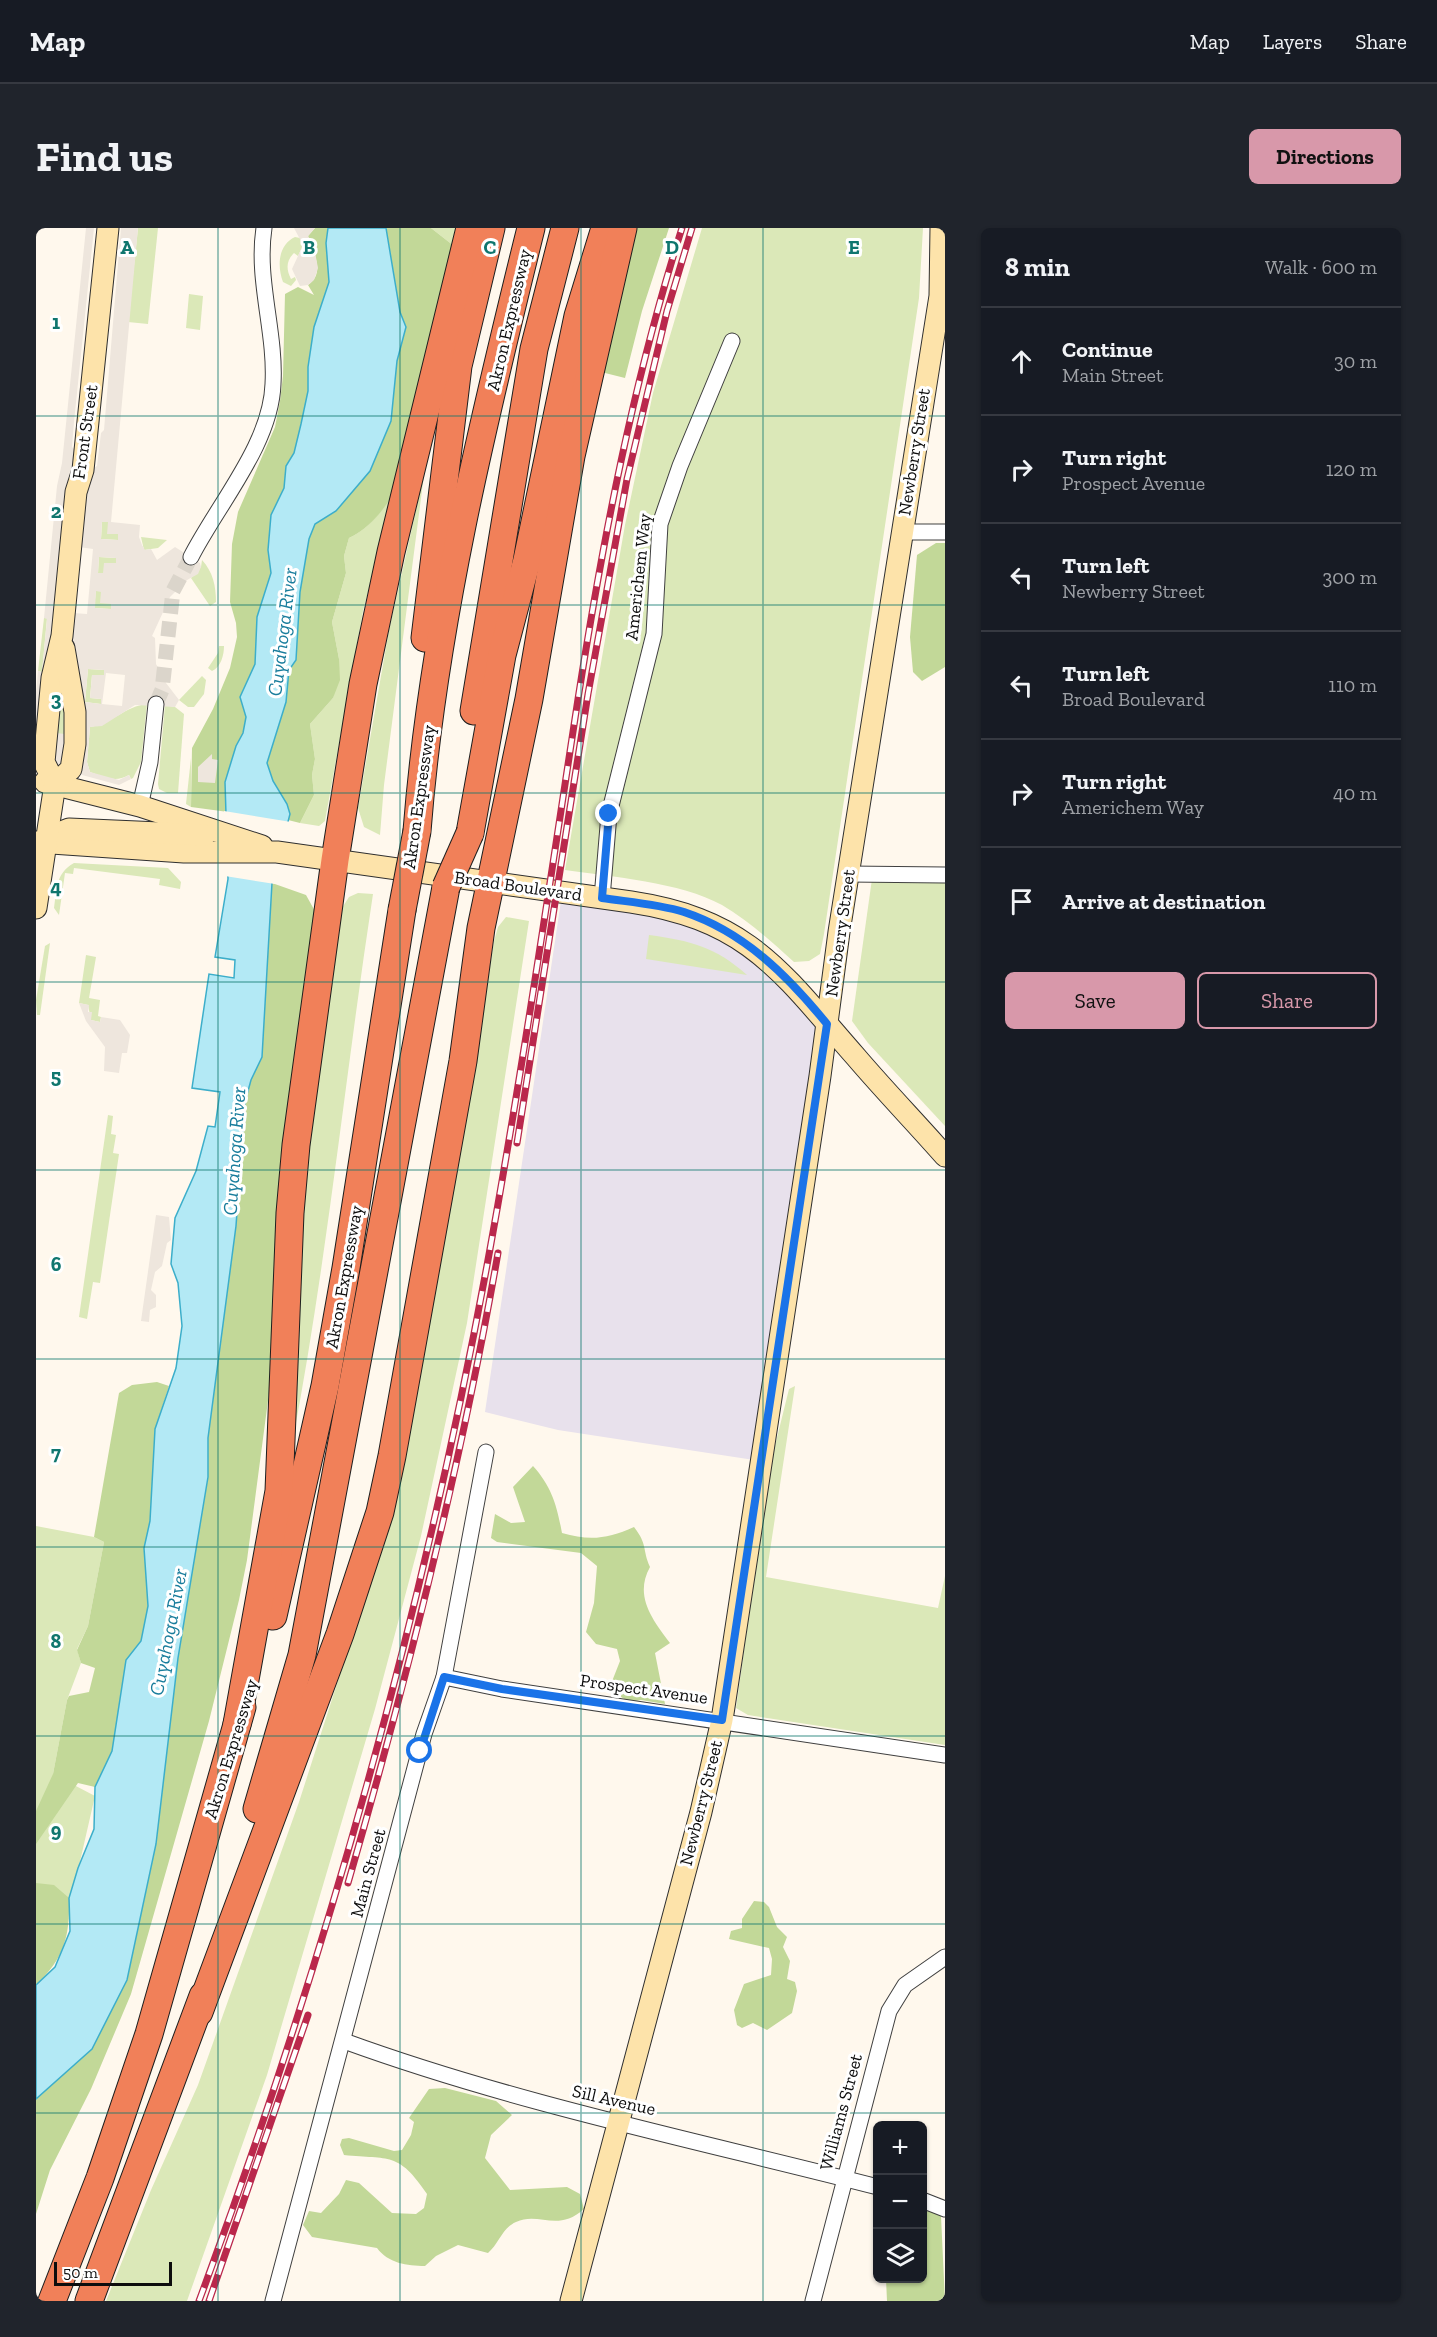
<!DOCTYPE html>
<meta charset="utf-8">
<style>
:root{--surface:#171b24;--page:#20242c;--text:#f1f3f6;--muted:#9ea1a6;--line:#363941;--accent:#d898aa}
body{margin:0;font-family:"Zilla Slab",serif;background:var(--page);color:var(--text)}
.controls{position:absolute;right:18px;bottom:18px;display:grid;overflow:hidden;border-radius:9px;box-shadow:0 2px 4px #0004}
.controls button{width:54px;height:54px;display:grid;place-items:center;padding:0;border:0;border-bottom:2px solid var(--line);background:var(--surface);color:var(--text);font:30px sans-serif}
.scale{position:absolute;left:18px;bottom:15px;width:118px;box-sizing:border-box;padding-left:6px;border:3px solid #0d0d0d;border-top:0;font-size:16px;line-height:21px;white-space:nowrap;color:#0d0d0d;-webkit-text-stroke:4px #fff;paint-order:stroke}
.stop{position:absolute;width:18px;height:18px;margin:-14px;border:4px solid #1a73e8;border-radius:50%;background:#fff}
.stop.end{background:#1a73e8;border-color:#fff;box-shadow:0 2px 6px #0008}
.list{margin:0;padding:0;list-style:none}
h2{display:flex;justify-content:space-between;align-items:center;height:78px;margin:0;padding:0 24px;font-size:26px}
h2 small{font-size:20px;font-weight:400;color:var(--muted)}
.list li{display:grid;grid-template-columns:39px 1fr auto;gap:18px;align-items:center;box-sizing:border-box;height:108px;padding:0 24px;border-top:2px solid var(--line)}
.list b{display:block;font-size:22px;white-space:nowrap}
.list p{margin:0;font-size:20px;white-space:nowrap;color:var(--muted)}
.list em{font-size:20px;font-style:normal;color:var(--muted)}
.actions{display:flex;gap:12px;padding:18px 24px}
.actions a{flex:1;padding:14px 0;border:2px solid var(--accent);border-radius:9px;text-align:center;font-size:21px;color:var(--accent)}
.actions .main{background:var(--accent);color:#111}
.icon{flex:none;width:33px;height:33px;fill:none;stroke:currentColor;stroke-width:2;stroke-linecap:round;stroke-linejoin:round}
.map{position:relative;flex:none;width:909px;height:2073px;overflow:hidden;border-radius:9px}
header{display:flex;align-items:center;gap:36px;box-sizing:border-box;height:84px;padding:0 30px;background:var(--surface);border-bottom:2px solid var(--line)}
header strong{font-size:28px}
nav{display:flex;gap:33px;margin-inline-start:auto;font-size:21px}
.intro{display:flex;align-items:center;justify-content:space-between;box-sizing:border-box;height:144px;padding:0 36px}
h1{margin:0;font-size:42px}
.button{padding:15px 27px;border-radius:9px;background:var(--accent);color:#111;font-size:21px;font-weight:700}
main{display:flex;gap:36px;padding:0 36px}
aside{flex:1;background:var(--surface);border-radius:9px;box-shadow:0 2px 4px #0004}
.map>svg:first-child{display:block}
</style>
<header>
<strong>Map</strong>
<nav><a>Map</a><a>Layers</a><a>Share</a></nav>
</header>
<div class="intro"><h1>Find us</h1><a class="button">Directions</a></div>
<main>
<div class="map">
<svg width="909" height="2073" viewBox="0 0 909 2073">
<rect width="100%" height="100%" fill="#fff8ed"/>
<path fill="#e8e1ec" d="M526,666L633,683L707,717L787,797L718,1232L522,1202L449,1184Z"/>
<g fill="#dbe8b8">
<path d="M102,0H122L112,96L92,94Z"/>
<path d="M395,0H421L418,18Z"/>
<path d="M666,0H887L883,70L788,706L784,726L773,733L758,734C736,714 713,693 686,677C644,654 576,649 529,642L589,297L617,165Z"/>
<path d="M259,9L264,10L267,17L262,28L258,25C250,33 250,41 255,51L259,49L260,52L255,58L247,54C241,38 242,17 259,9Z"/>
<path d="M153,66L167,68L164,102L150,100Z"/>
<path d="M388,247L348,557L344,607L328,599L322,580L353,402Z"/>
<path d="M357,267L327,383L289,593L283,598L264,595L278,567L276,547L279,531L274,496L297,470L303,431L296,394L310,345L308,328L313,310C331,302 346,283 357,267Z"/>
<path d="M66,294H72L83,306L82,312L65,311Z"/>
<path d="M105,309L131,312L122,320L108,322Z"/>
<path d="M63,329L80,330V335L67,346L62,345Z"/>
<path d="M166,332C177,344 180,358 180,374L174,378L155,350L165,339Z"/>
<path d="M60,363H65L75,376V381L58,380Z"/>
<path d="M8,390H11L6,444L2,443Z"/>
<path d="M183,418H188C188,427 185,439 176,443L172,440L182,425Z"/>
<path d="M52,441L68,442V447H56L54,470L65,471V476L49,474Z"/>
<path d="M166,448L170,452L168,466L158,479H152L143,472Z"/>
<path d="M24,451L32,510L20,505Z"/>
<path d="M111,476L105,534L97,550L95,551L93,547C79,555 68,549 54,544L51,534L54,499C75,496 90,478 111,476Z"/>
<path d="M129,477L139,479L148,486L142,565H131L123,561L122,556Z"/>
<path d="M155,530V579L150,576Z"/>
<path d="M38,635L132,640L145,654L144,661L123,657L124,651L38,640L37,646L29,645L23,687L18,680C21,661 19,646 38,635Z"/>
<path d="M836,651L909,652V898L832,815L816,793Z"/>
<path d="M322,665L337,666C309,849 291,1034 256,1216L260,1017L306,680L313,669Z"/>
<path d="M470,689L493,693L431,1095L385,1308L339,1481L231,1847L151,2073H70L115,1962L162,1857L263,1574L334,1353L439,838L458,713L462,699Z"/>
<path d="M613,707C655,713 678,718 711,747L610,731Z"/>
<path d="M14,715L4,787H1L0,772L9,718Z"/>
<path d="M50,727L60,729L53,770L64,772L62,788L65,789L64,794L55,792L52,777L43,775Z"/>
<path d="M72,887L77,888L75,906L80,907L77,925L83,926L64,1055L57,1054L51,1091L43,1089Z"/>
<path d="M759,1158L730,1349L902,1380L909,1348V1517L712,1487L700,1480L733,1242L753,1161Z"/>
<path d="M0,1298L58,1309L68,1314L52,1398L41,1421L45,1435L31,1472L17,1546L59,1568L34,1677L0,1664Z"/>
</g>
<g fill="#c2d898">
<path d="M279,0H292L290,15L293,54L278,99L272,139V163L265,196L258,225L250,238L248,260L236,285L232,322L235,345L221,389L219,436L204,469L210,489L207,505L200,518L189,554L192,584L155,579L156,520L177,481L194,440L201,409L200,395L194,374L196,316L202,284L239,199L244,173L247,148L249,66L262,59L278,67L272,57C290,45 277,24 272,8Z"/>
<path d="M350,0H395L418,18L357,267C346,284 331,302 313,310L308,328L310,345L296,394L303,431L304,452L297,470L274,496L279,531L276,547L278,567L264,595L252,592L251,576L237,553L231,535L250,474L253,442L260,432L264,364L273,311L279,296L300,283L334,243L355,193L361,133L370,99L364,84Z"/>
<path d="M595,0H633L606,83L589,150L565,144Z"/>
<path d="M900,315H909V439L886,453L877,444L874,409L881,327Z"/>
<path d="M236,655L270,667L280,685L244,970L233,1165L211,1332L203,1372L173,1493L95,1766L55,1861L14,1942L0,1986V1871L56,1821L91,1752L120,1616L142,1430L172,1249V1210L200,998L209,874L215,852L226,829Z"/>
<path d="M121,1154L133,1158L119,1201L114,1293L108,1320L112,1378L105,1413L90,1432L76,1523L59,1559L42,1555L0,1616V1583L17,1546L31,1472L33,1468L53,1464L59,1440L45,1435L41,1422L52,1398L68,1314L58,1309L83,1165L96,1157Z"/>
<path d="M497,1238C516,1259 521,1278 526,1305C553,1313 572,1311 598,1299C612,1317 606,1321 614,1339C598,1368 616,1391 634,1415L619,1425L629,1476L605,1472L593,1474L573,1461L584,1433L581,1421L560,1416L550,1404L558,1375L561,1338L545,1325L461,1314L455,1310L459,1286L475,1295L489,1294L477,1259Z"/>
<path d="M0,1655L18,1657L33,1670C34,1709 28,1730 0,1757Z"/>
<path d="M718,1673L728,1674L733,1679L741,1699L751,1709L747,1719L754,1733L751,1751L759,1754L761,1763L756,1785L731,1802L717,1795L706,1800L701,1797L698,1782L708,1756L735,1747L736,1731L733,1720L693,1711L695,1703L706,1700V1691Z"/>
<path d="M409,1860L460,1873L476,1887L455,1907L449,1930L474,1962L531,1959L544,1966L548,1981C521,2005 503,1983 480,1994C466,2000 463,2016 452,2025L422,2017L400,2028L389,2038C371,2038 352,2035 341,2020L276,2009L267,1997L273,1983L285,1985L303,1966L310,1952L323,1955L356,1985L380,1986L388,1980L391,1966C362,1923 354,1932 308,1927L304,1917L306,1911L313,1910L358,1923L366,1922L375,1907L378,1894L373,1890L393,1861Z"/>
<path d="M897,1982L905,1988L909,2073H851L850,2051L886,2050L887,1984Z"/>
</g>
<g fill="#eee6dd" fill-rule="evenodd">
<path d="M50,0H58L38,194L36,219L40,223L8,495L0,534V465L2,443L6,444L11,391L8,390L21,258L26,235Z"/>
<path d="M85,0H102L75,294L104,297L103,309L106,317L109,322L115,321L121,332L139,319L164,335L165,339L162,346L151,352L134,369L116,408L119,410L120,436L130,455L143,472L139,479L99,477L66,498L54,499L51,534L54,544L83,552L93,547L95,551L83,557L46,547L43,542L41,534L44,491L32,420L34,390L37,385L51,386L57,321L43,319L42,315L46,274L54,243L61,238L65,205L68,202ZM66,294H72L71,306H82V312L65,311ZM63,329L80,330V335H68L67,345H62ZM60,363L65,364L64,375L75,376V381L59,380ZM52,441L68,442V447H56L54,470L65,471V476L49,474ZM70,445L89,447L86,478L66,476Z"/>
<path d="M258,0H279L272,8L278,19L282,40L278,52L272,57L264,58L256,41L267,17Z"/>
<path d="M20,505L29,506L32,510L30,526L32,530L28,540L13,537V526L17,523Z"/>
<path d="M176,526V531L182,532L179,555L162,554V539Z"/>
<path d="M43,775L53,777L52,784H56L55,792L64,794L65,789L84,792L94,807L91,825H86L83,845L68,843L69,819L50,793Z"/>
<path d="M120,987L133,989L135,1012L131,1015L126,1038L119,1044L115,1062L120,1067V1079L114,1082L113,1094L105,1093Z"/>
</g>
<path fill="#b3e9f5" stroke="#3caeca" stroke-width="1.5" d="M292,0H350L364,84L370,99L361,133L355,193L334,243L300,283L279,296L273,311L264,364L260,432L253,442L250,474L231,535L237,553L251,576L254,586L236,655L226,829L215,852L209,874L200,998L172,1210V1249L142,1430L120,1616L91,1752L56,1821L0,1871V1757L19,1739L34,1703L33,1670L42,1640L58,1601L59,1559L76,1523L90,1432L105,1413L112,1378L108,1320L114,1293L119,1201L140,1140L146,1098L142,1055L135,1036L139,990L160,943L172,898L179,899L184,864L156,860L173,746L198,750L199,732L179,729L192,651L189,554L200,518L207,505L210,489L204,469L219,436L221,389L235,345L232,322L235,287L248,260L250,238L258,225L265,196L272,163V139L278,99L293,54L290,15Z"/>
<path fill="#fff8ed" d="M188,583L255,594L239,656L189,648Z"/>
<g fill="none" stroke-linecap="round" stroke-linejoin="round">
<path stroke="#dbd5cb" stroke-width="15" stroke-dasharray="15 8" stroke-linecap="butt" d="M120,476L126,462L137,363L155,329"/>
<defs>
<g id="street">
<path d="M866,304H909"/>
<path d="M155,329C182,276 235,216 237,156C240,104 220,52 228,0"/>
<path d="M104,578L114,534L120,476"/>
<path d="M812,646L909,647"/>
<path d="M566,670L573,586L618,406L624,296L644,238L696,113"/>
<path d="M408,1449L466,1461L909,1527"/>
<path d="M308,1813C481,1876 663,1913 842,1959"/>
<path d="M886,1972L909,1981"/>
<path d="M237,2073L388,1506L408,1449L450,1224"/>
<path d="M777,2073L853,1783L869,1757L909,1729"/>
</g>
<g id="secondary">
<path d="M9,554L104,578L226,618"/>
<path d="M19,556L8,534L16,450L26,408L40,264L47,242L72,0"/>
<path d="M0,614L148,624H241L595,674C714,692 746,745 820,829C849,863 880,895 909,928"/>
<path d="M11,616L15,608L33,601L169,607"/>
<path d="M0,680L19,556L35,541L39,516V484L28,420"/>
<path d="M535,2073L665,1584L686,1492L784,848L803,704L904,68L905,0"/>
</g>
<g id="highway">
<path d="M389,410L422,138L455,0"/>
<path d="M438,483L498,121L529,0"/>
<path d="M381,603C397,399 446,198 495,0"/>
<path d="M434,605L466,427L491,332L542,88L569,0"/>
<path d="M237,1388L289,1158L310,1040L366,682"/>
<path d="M201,1496L243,1263L254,985L260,917L299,632L327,456L355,324L434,0"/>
<path d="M221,1581L266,1427L410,659"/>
<path d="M163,1784L304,1406L344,1284L356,1228L427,833L445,700L493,471L535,228L587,0"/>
<path d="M16,2073L64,1950L113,1806L206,1479"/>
<path d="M53,2073L167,1768"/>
</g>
</defs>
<use href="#street" stroke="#404040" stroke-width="17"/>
<use href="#secondary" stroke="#2f2f2f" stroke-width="23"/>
<use href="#highway" stroke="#1e1e1e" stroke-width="29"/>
<use href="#street" stroke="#fff" stroke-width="15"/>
<use href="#secondary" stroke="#fde3aa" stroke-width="21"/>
<use href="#highway" stroke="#f18059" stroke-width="27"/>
<defs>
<g id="rail">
<path d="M481,915L552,466L591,251L631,83L656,0"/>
<path d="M312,1655C372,1448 425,1237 462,1025"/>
<path d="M163,2073C290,1732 389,1379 454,1021C487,838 514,654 542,471C567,311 597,154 646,0"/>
<path d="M173,2073L272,1787"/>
</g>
</defs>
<use href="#rail" stroke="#ba284c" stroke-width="7"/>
<use href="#rail" stroke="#fff" stroke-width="4.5" stroke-dasharray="14" stroke-linecap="butt"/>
<defs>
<g id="highway-bridge">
<path d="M410,659L434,605"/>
<path d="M366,682L381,603"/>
</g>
</defs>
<use href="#highway-bridge" stroke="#1e1e1e" stroke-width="29" stroke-linecap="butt"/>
<use href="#highway-bridge" stroke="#f18059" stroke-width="27"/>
</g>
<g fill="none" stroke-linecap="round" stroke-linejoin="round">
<path stroke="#1a73e8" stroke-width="8" d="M384,1523L408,1449L466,1461L686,1492L791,796C751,747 708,704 648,684C622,676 593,674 566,670L573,586"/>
</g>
<path fill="none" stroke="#0f766e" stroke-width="1.5" stroke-opacity="0.55" d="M182,0V2073M364,0V2073M545,0V2073M727,0V2073M0,188H909M0,377H909M0,565H909M0,754H909M0,942H909M0,1131H909M0,1319H909M0,1508H909M0,1696H909M0,1885H909"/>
<g text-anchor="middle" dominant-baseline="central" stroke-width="6" stroke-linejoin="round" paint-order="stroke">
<g font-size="18" fill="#0d0d0d" stroke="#fff">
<text transform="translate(473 92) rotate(-77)">Akron Expressway</text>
<text transform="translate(49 204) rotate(-82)">Front Street</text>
<text transform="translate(878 224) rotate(-81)">Newberry Street</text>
<text transform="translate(602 349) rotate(-84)">Americhem Way</text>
<text transform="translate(383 569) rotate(-82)">Akron Expressway</text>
<text transform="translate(482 658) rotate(8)">Broad Boulevard</text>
<text transform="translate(804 705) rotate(-82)">Newberry Street</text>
<text transform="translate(308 1049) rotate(-80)">Akron Expressway</text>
<text transform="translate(608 1461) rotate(8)">Prospect Avenue</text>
<text transform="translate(195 1521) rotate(-73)">Akron Expressway</text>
<text transform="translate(665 1575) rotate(-76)">Newberry Street</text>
<text transform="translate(332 1645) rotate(-75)">Main Street</text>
<text transform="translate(578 1872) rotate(13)">Sill Avenue</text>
<text transform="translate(805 1884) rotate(-75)">Williams Street</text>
</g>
<g font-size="20" font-style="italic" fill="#197d9c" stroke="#fff">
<text transform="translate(246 404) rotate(-83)">Cuyahoga River</text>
<text transform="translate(198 923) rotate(-86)">Cuyahoga River</text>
<text transform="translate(132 1404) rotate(-79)">Cuyahoga River</text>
</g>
</g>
<g font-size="20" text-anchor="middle" font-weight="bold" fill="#0f766e" stroke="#fff" stroke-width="6" stroke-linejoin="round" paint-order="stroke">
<text x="91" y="26">A</text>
<text x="273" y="26">B</text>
<text x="454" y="26">C</text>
<text x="636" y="26">D</text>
<text x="818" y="26">E</text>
<text x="20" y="101">1</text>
<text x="20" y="290">2</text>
<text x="20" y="478">3</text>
<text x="20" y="666">4</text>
<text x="20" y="855">5</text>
<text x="20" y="1043">6</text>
<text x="20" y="1232">7</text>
<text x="20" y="1420">8</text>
<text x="20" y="1609">9</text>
</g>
</svg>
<div class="controls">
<button>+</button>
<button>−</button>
<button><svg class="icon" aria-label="layers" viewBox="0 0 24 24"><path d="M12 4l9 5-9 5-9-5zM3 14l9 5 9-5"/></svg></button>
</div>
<div class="scale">50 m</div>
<div class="stop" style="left:384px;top:1523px"></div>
<div class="stop end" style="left:573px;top:586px"></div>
</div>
<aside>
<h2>8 min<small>Walk · 600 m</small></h2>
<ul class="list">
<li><svg class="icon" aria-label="ahead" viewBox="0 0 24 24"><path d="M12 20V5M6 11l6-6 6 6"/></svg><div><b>Continue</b><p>Main Street</p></div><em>30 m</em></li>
<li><svg class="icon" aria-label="right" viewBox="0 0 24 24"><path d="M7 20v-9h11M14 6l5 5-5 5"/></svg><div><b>Turn right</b><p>Prospect Avenue</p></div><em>120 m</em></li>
<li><svg class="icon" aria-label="left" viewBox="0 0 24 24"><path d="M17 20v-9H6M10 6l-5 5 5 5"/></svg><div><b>Turn left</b><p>Newberry Street</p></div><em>300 m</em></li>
<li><svg class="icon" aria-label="left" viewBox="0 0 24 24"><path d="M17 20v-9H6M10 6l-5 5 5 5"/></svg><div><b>Turn left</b><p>Broad Boulevard</p></div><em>110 m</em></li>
<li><svg class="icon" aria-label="right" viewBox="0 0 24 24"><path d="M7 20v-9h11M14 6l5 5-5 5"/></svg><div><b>Turn right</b><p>Americhem Way</p></div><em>40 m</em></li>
<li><svg class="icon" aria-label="arrive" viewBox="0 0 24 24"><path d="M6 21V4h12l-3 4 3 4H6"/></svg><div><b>Arrive at destination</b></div></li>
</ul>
<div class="actions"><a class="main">Save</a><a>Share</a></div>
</aside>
</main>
